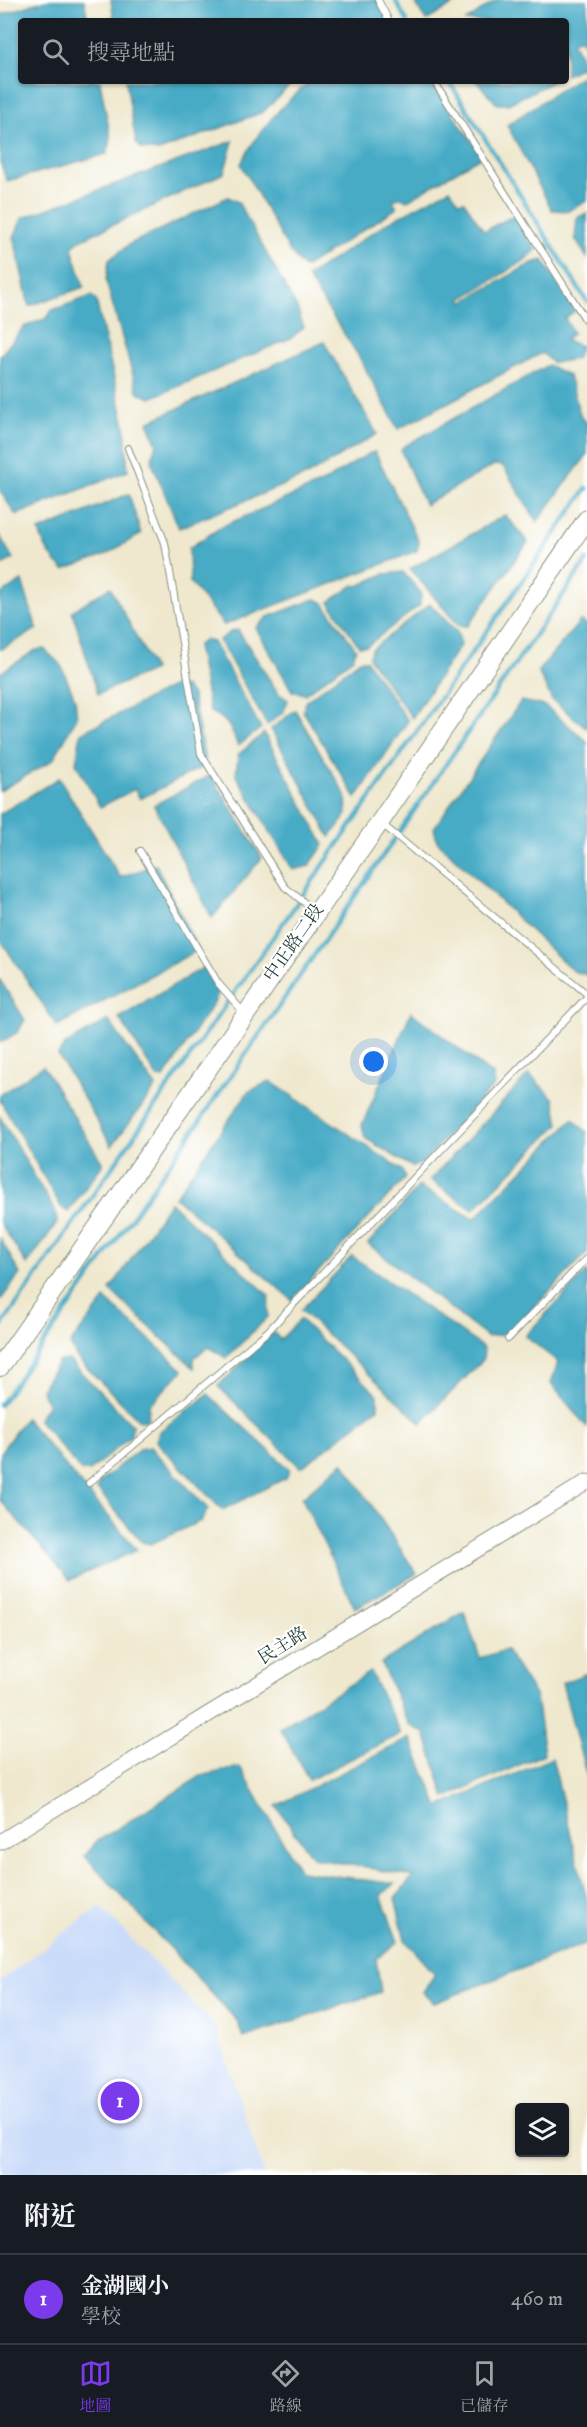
<!DOCTYPE html>
<html lang="zh-TW">
<meta charset="utf-8">
<style>
:root{--surface:#171b24;--page:#20242c;--text:#f1f3f6;--muted:#9ea1a6;--line:#363941;--accent:#7c3aed}
body{margin:0;font-family:"IM FELL DW Pica","Noto Serif TC",serif;background:var(--page);color:var(--text)}
.controls{position:absolute;right:18px;bottom:18px;display:grid;overflow:hidden;border-radius:6px;box-shadow:0 2px 4px #0004}
.controls button{width:54px;height:54px;display:grid;place-items:center;padding:0;border:0;border-bottom:2px solid var(--line);background:var(--surface);color:var(--text);font:30px sans-serif}
.you{position:absolute;left:374px;top:1062px;width:21px;height:21px;margin:-15px;border:4px solid #fff;border-radius:50%;background:#1a73e8;box-shadow:0 0 0 9px #1a73e833}
.badge{display:grid;place-items:center;width:39px;height:39px;border-radius:50%;background:var(--accent);color:#fff;font-size:20px;font-weight:700}
.pin{position:absolute;translate:-50% -50%;border:3px solid #fff;box-shadow:0 2px 6px #0006}
.list{margin:0;padding:0;list-style:none}
h2{display:flex;justify-content:space-between;align-items:center;height:78px;margin:0;padding:0 24px;font-size:26px}
h2 small{font-size:20px;font-weight:400;color:var(--muted)}
.list li{display:grid;grid-template-columns:39px 1fr auto;gap:18px;align-items:center;box-sizing:border-box;height:90px;padding:0 24px;border-top:2px solid var(--line)}
.list b{display:block;font-size:22px;white-space:nowrap}
.list p{margin:0;font-size:20px;white-space:nowrap;color:var(--muted)}
.list em{font-size:20px;font-style:normal;color:var(--muted)}
.icon{flex:none;width:33px;height:33px;fill:none;stroke:currentColor;stroke-width:2;stroke-linecap:round;stroke-linejoin:round}
.map{position:relative;flex:none;width:587px;height:2175px;overflow:hidden}
.search{position:absolute;background:var(--surface);box-shadow:0 2px 4px #0004;left:18px;right:18px;top:18px;height:66px;display:flex;align-items:center;gap:15px;box-sizing:border-box;padding:0 21px;border-radius:6px;color:var(--muted);font-size:22px}
.sheet{height:168px;background:var(--surface)}
nav{display:flex;justify-content:space-around;align-items:center;box-sizing:border-box;height:84px;border-top:2px solid var(--line);background:var(--surface);font-size:16px;color:var(--muted)}
nav a{display:grid;justify-items:center;gap:3px}
nav .on{color:var(--accent)}
.map>svg:first-child{display:block}
</style>
<div class="map">
<svg width="587" height="2175" viewBox="0 0 587 2175">
<rect width="100%" height="100%" fill="#fff"/>
<filter id="ink" filterUnits="userSpaceOnUse"><feTurbulence type="fractalNoise" baseFrequency=".0167" numOctaves="2"/><feDisplacementMap in="SourceGraphic" scale="12" xChannelSelector="R" yChannelSelector="G"/><feConvolveMatrix kernelMatrix="1 2 1 2 8 2 1 2 1" color-interpolation-filters="sRGB"/></filter>
<filter id="wash" filterUnits="userSpaceOnUse"><feTurbulence type="fractalNoise" baseFrequency=".008" numOctaves="4" result="noise"/><feDisplacementMap in="SourceGraphic" scale="24" xChannelSelector="R" yChannelSelector="G"/><feGaussianBlur stdDeviation="1.35" result="paint"/><feColorMatrix in="noise" values="0 0 0 0 0 0 0 0 0 0 0 0 0 0 0 0 0 1.4 0 .05"/><feComposite in="paint" operator="in"/></filter>
<g filter="url(#wash)">
<rect width="100%" height="100%" fill="#efe8ce"/>
<path fill="#cadcf9" d="M100,1906L216,2027L264,2175H0V1981Z"/>
<g fill="#47abc6" stroke="#33747d" stroke-width="1.5">
<path d="M46,0H84L88,21H21V81H100L111,140L107,154L7,181L0,162V15Z"/>
<path d="M111,0H379L391,21H114Z"/>
<path d="M414,0H461L426,21Z"/>
<path d="M497,0H587V48L581,37L573,41L585,65L566,75V21H466Z"/>
<path d="M579,77L587,79V201L568,211L552,210L507,125Z"/>
<path d="M126,81H294L263,112L159,151L142,149L136,143Z"/>
<path d="M311,81H430L482,156L406,201L402,197L393,200L397,208L304,268L290,252L241,164C256,133 283,103 311,81Z"/>
<path d="M476,81H554L508,104H497Z"/>
<path d="M233,141L224,173L78,241L72,248L84,287L29,306L14,238L22,218Z"/>
<path d="M450,189L459,202L464,201L484,231L515,215L536,250L524,261L461,299L463,302L532,263L543,260L575,311L565,318L573,333L565,340L581,346L576,359L553,363L542,353L398,429L358,355L307,277L387,223Z"/>
<path d="M228,197L238,202L297,308L304,327L291,338L151,398L138,393L106,281L109,260L130,244Z"/>
<path d="M587,213V258L575,238L577,218Z"/>
<path d="M91,296L96,300L125,426L128,471L16,515L0,491V356L24,327L47,318L52,310Z"/>
<path d="M324,342L377,434L308,475L179,528L152,463L153,453L157,444L148,422Z"/>
<path d="M548,365L569,376L581,417L587,423V455L537,522L503,466L494,465L425,505L401,451L403,447Z"/>
<path d="M375,452L419,542L417,551L224,625L190,582L189,548L223,526L324,482L368,454Z"/>
<path d="M129,494L141,534L105,555L64,570C51,559 44,547 39,531Z"/>
<path d="M505,515L528,542L468,626H459L410,569Z"/>
<path d="M0,536L13,559L0,566Z"/>
<path d="M403,572L421,593L420,605L367,646H359L329,602L354,585L358,586L384,574Z"/>
<path d="M22,581L37,629L0,650V595Z"/>
<path d="M110,587L154,670L98,694L72,611Z"/>
<path d="M315,599L323,602L356,649L353,658L305,694L292,691L256,628L268,617Z"/>
<path d="M430,604L457,632L461,644L412,718L369,658L372,649Z"/>
<path d="M581,620L587,625V728L552,700L538,671Z"/>
<path d="M238,630L278,693L288,700L284,711L267,725L219,640L232,631Z"/>
<path d="M205,639L213,642L261,728L238,746C231,729 228,718 210,712L197,646Z"/>
<path d="M44,649L61,665L75,699L77,717L53,760L0,791V673L36,650Z"/>
<path d="M360,660H366L408,721L356,798L303,711L306,701Z"/>
<path d="M175,685L185,687L192,695L206,765L140,799L135,789L100,807L76,763L81,733Z"/>
<path d="M521,701L545,706L587,741V975L573,971L437,841L434,828Z"/>
<path d="M295,710L346,796L347,814L330,837L271,729Z"/>
<path d="M264,733L324,845L309,866L293,870L236,775L238,755Z"/>
<path d="M211,775L262,858L212,918L154,805Z"/>
<path d="M59,778L120,877L156,865L198,950L57,1026L0,939V814Z"/>
<path d="M204,967L218,994L216,999L164,1078L157,1077L119,1018Z"/>
<path d="M0,980L25,1020L18,1032L0,1043Z"/>
<path d="M411,1012L493,1075L495,1084L421,1164L412,1167L365,1138L362,1125Z"/>
<path d="M108,1020L156,1087L112,1146L58,1055L65,1045Z"/>
<path d="M43,1066L103,1164L68,1212L61,1207L0,1100V1095Z"/>
<path d="M529,1074L554,1099L559,1124L473,1210L430,1180Z"/>
<path d="M270,1081L402,1170L405,1178L292,1300L175,1197L248,1092Z"/>
<path d="M0,1117L56,1213L57,1223L27,1265L0,1223Z"/>
<path d="M573,1119L587,1132V1253L508,1334L487,1337L368,1244L419,1186L474,1219Z"/>
<path d="M170,1202L269,1296L268,1317L226,1358L209,1347L194,1358V1368L110,1290Z"/>
<path d="M0,1238L20,1274L0,1301Z"/>
<path d="M352,1256L484,1348L483,1360L421,1423L301,1310Z"/>
<path d="M587,1271V1427L551,1384L558,1362L525,1336Z"/>
<path d="M105,1299L183,1370L149,1405L148,1420L140,1421L77,1358L70,1344Z"/>
<path d="M300,1319L378,1395V1408L301,1468L218,1386L274,1332L280,1340Z"/>
<path d="M69,1360L132,1425L131,1436L90,1471H81L38,1419L48,1404L41,1389L59,1361Z"/>
<path d="M208,1394L290,1470L286,1478L222,1510L156,1441L159,1432Z"/>
<path d="M25,1418L137,1550L70,1580L0,1500V1453Z"/>
<path d="M150,1447L208,1509L201,1521L151,1544L142,1542L97,1489L99,1483L139,1449Z"/>
<path d="M343,1462L417,1574L355,1608L302,1498Z"/>
<path d="M464,1612L480,1658L506,1650L536,1697L544,1754L445,1798L425,1733L409,1725L381,1663Z"/>
<path d="M370,1672L401,1734L309,1780L280,1728Z"/>
<path d="M587,1673V1777L562,1683Z"/>
<path d="M410,1738L439,1807L552,1758L587,1900V1943L434,2003L423,1992L435,1974L405,1940L395,1898L413,1876L313,1858L276,1806Z"/>
<path d="M240,1767L300,1871L395,1884L381,1895L398,1942L376,1959L381,1992L243,2038L238,2022L85,1856L96,1842L201,1776Z"/>
</g>
<g fill="none" stroke-linecap="round" stroke-linejoin="round">
<g stroke="#47abc6" stroke-width="4.5">
<path d="M395,0L407,21"/>
<path d="M449,81L587,302"/>
<path d="M0,1328L587,488"/>
<path d="M0,1405L197,1125L587,560"/>
</g>
</g>
</g>
<g filter="url(#ink)">
<g fill="none" stroke-linecap="round" stroke-linejoin="round">
<defs>
<g id="service">
<path d="M378,0L389,21"/>
<path d="M434,81L587,322"/>
<path d="M128,448L165,543L201,754L285,887L315,911"/>
<path d="M382,824L587,994"/>
<path d="M140,851L218,983L244,1013"/>
<path d="M508,1339L587,1258"/>
<path d="M89,1483L268,1331L587,997"/>
</g>
<path id="tertiary" d="M0,1842L587,1482"/>
<path id="secondary" d="M0,1367L380,822L587,519"/>
</defs>
<use href="#service" stroke="#879281" stroke-width="8"/>
<use href="#tertiary" stroke="#879281" stroke-width="17"/>
<use href="#secondary" stroke="#879281" stroke-width="20"/>
<use href="#service" stroke="#fff" stroke-width="6"/>
<use href="#tertiary" stroke="#fff" stroke-width="15"/>
<use href="#secondary" stroke="#fff" stroke-width="18"/>
</g>
</g>
<g text-anchor="middle" dominant-baseline="central" stroke-width="4.5" stroke-linejoin="round" paint-order="stroke">
<g font-size="18" fill="#1f3d34" stroke="#fff">
<text transform="translate(294 943) rotate(-55)">中正路二段</text>
<text transform="translate(283 1646) rotate(-32)">民主路</text>
</g>
</g>
</svg>
<div class="controls">
<button><svg class="icon" aria-label="layers" viewBox="0 0 24 24"><path d="M12 4l9 5-9 5-9-5zM3 14l9 5 9-5"/></svg></button>
</div>
<div class="you"></div>
<div class="pin badge" style="left:120px;top:2101px">1</div>
<div class="search"><svg class="icon" aria-label="search" viewBox="0 0 24 24"><circle cx="10" cy="10" r="6"/><path d="M15 15l6 6"/></svg>搜尋地點</div>
</div>
<section class="sheet">
<h2>附近<small></small></h2>
<ul class="list">
<li><span class="badge">1</span><div><b>金湖國小</b><p>學校</p></div><em>460 m</em></li>
</ul>
</section>
<nav>
<a class="on"><svg class="icon" aria-label="map" viewBox="0 0 24 24"><path d="M3 6l6-2 6 2 6-2v14l-6 2-6-2-6 2zM9 4v14M15 6v14"/></svg>地圖</a>
<a><svg class="icon" aria-label="directions" viewBox="0 0 24 24"><path d="M12 3l9 9-9 9-9-9zM9 14v-3h6M13 9l2 2-2 2"/></svg>路線</a>
<a><svg class="icon" aria-label="saved" viewBox="0 0 24 24"><path d="M7 4h10v16l-5-4-5 4z"/></svg>已儲存</a>
</nav>
